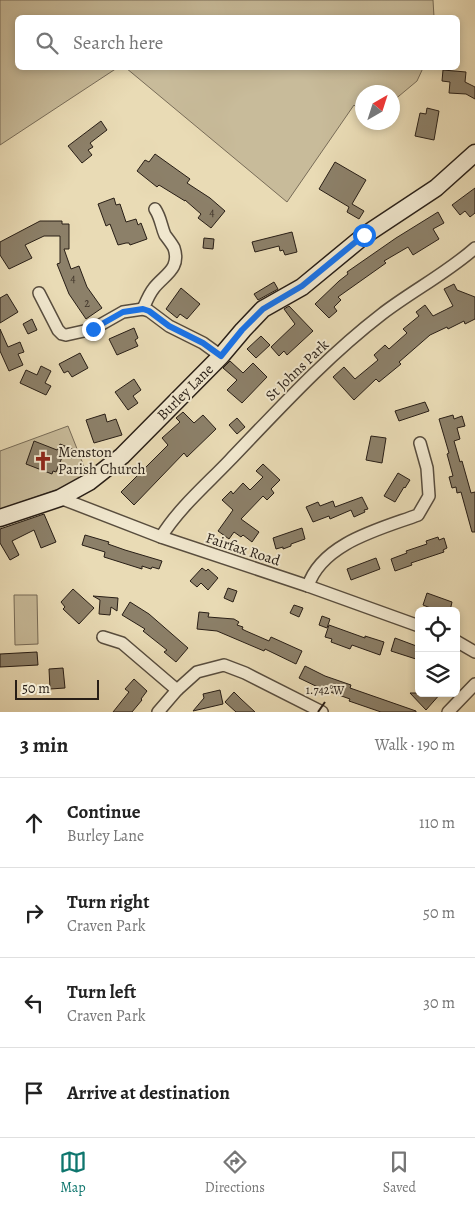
<!DOCTYPE html>
<meta charset="utf-8">
<style>
:root{--surface:#fff;--page:#f6f6f6;--text:#222;--muted:#767676;--line:#e0e0e0;--accent:#0f766e}
body{margin:0;font-family:Alegreya,serif;background:var(--page);color:var(--text)}
.controls{position:absolute;right:15px;bottom:15px;display:grid;overflow:hidden;border-radius:8px;box-shadow:0 2px 8px #0003}
.controls button{width:45px;height:45px;display:grid;place-items:center;padding:0;border:0;border-bottom:1px solid var(--line);background:var(--surface);color:var(--text);font:25px sans-serif}
.compass{position:absolute;left:355px;top:85px;width:45px;height:45px;border-radius:50%;background:var(--surface);box-shadow:0 2px 8px #0003;rotate:39deg}
.scale{position:absolute;left:15px;bottom:12px;width:84px;box-sizing:border-box;padding-left:5px;border:2px solid #281e16;border-top:0;font-size:14px;line-height:18px;white-space:nowrap;color:#281e16;-webkit-text-stroke:4px #f1e8cf;paint-order:stroke}
.stop{position:absolute;width:15px;height:15px;margin:-11px;border:4px solid #1a73e8;border-radius:50%;background:#fff}
.stop.end{background:#1a73e8;border-color:#fff;box-shadow:0 1px 5px #0008}
.list{margin:0;padding:0;list-style:none}
h2{display:flex;justify-content:space-between;align-items:center;height:65px;margin:0;padding:0 20px;font-size:21px}
h2 small{font-size:16px;font-weight:400;color:var(--muted)}
.list li{display:grid;grid-template-columns:32px 1fr auto;gap:15px;align-items:center;box-sizing:border-box;height:90px;padding:0 20px;border-top:1px solid var(--line)}
.list b{display:block;font-size:19px;white-space:nowrap}
.list p{margin:0;font-size:16px;white-space:nowrap;color:var(--muted)}
.list em{font-size:16px;font-style:normal;color:var(--muted)}
.icon{flex:none;width:28px;height:28px;fill:none;stroke:currentColor;stroke-width:2;stroke-linecap:round;stroke-linejoin:round}
.map{position:relative;flex:none;width:475px;height:712px;overflow:hidden}
.search{position:absolute;background:var(--surface);box-shadow:0 2px 8px #0003;left:15px;right:15px;top:15px;height:55px;display:flex;align-items:center;gap:12px;box-sizing:border-box;padding:0 18px;border-radius:8px;color:var(--muted);font-size:19px}
.sheet{height:425px;background:var(--surface)}
nav{display:flex;justify-content:space-around;align-items:center;box-sizing:border-box;height:70px;border-top:1px solid var(--line);background:var(--surface);font-size:14px;color:var(--muted)}
nav a{display:grid;justify-items:center;gap:2px}
nav .on{color:var(--accent)}
.map>svg:first-child{display:block}
</style>
<div class="map">
<svg width="475" height="712" viewBox="0 0 475 712">
<rect width="100%" height="100%" fill="#e9dbb5"/>
<filter id="stains"><feTurbulence type="fractalNoise" baseFrequency=".004" numOctaves="4"/><feColorMatrix values="0 0 0 0 .2 0 0 0 0 .09 0 0 0 0 .02 0 0 0 .5 -.17"/></filter>
<radialGradient id="worn" r=".72"><stop offset=".6" stop-color="#630" stop-opacity="0"/><stop offset="1" stop-color="#630" stop-opacity=".3"/></radialGradient>
<g fill="#c8bb9a" stroke="#786c58">
<path d="M0,0H433L434,17L18,18V68H117L0,145Z"/>
<path d="M126,68H423L417,81L393,101L392,92H362V113L354,105L287,202Z"/>
<path d="M68,426L87,474L62,488L0,509V451Z"/>
<path d="M14,595H37L38,644L15,645Z"/>
</g>
<g fill="#8c8069" stroke="#281e16">
<path d="M443,70L466,72L465,82L475,87V99L466,94L449,93L450,82L442,81Z"/>
<path d="M427,108L439,111L434,140L415,136L420,113L426,114Z"/>
<path d="M101,121L107,130L90,143L93,147L88,150L92,155L82,163L68,146Z"/>
<path d="M155,154L190,179L187,183L210,198L225,211L211,228L198,218L201,214L185,200V201L159,185L157,187L137,171L145,160L149,162Z"/>
<path d="M335,162L366,180L352,204L364,211L359,219L347,212L349,207L319,189Z"/>
<path d="M475,188V213L470,217L465,211L460,215L452,205Z"/>
<path d="M114,198L116,205L120,204L126,222L136,219L138,225L141,223L147,239L130,245L129,243H126L118,245L110,224L106,226L98,204Z"/>
<path d="M438,212L444,223L433,229L439,239L413,255L408,247L384,261L386,263L338,297L341,300L334,307L337,311L329,318L315,304L339,281L348,274L347,272L396,238Z"/>
<path d="M40,221H62V224H69V249H64L71,269L79,266L87,287L102,308L86,319L69,294L57,264L60,263V236H44L25,245L32,258L9,269L0,255V242Z"/>
<path d="M292,232L297,252L285,255L283,250L280,251L279,246L255,252L252,242Z"/>
<path d="M204,238L214,239L213,249L203,248Z"/>
<path d="M274,282L278,289L258,300L254,294Z"/>
<path d="M454,284L457,290L475,297V319L465,324L464,321L448,329L447,327L430,335L399,362L401,364L379,382L376,379L354,400L333,377L344,367L355,379L378,360L374,355L385,345L389,349L407,333L403,329L419,316L416,312L425,305L433,316L453,306L444,289Z"/>
<path d="M181,288L200,304L187,319L180,314L177,318L166,309Z"/>
<path d="M7,294L18,312L0,323V298Z"/>
<path d="M289,306L313,331L287,355L284,351L279,356L271,347L295,324L284,309Z"/>
<path d="M32,319L37,330L28,334L23,324Z"/>
<path d="M134,328L138,338L135,340L138,346L117,355L109,339Z"/>
<path d="M0,329L8,347L20,342L24,352L18,354L23,365L9,371L0,351Z"/>
<path d="M261,336L270,345L256,358L247,349Z"/>
<path d="M80,353L88,368L72,377L68,371L64,373L59,364Z"/>
<path d="M230,361L243,373L253,363L267,377L242,403L227,390L237,380L223,368Z"/>
<path d="M41,366L51,371L45,383L51,386L46,395L20,383L26,370L37,375Z"/>
<path d="M134,379L141,390L133,396L138,403L128,410L115,392Z"/>
<path d="M425,402L429,411L399,421L395,411Z"/>
<path d="M183,412L194,423L203,415L216,429L187,457L184,453L134,505L121,492L168,445L162,438L180,422L176,418Z"/>
<path d="M105,414L107,422L116,419L122,435L94,443L86,420Z"/>
<path d="M453,415L454,419L462,416L465,426L457,428L460,439L454,441L460,462L462,461L471,493L475,492V532H472L461,492L457,493L456,487L452,488L449,477L453,476L447,454L449,453L439,419Z"/>
<path d="M237,418L245,427L237,434L229,425Z"/>
<path d="M371,436L386,438L382,463L366,460Z"/>
<path d="M34,441L57,450L60,444L75,450L72,458L63,455L56,472L53,471L52,474L26,464Z"/>
<path d="M263,464L280,480L271,489L274,493L267,500L263,496L241,519L259,532L252,542L243,535L241,537L234,532L229,539L218,531L233,510L222,500L231,491L233,494L243,483L250,490L263,477L256,471Z"/>
<path d="M398,473L410,480L405,488L404,487L395,502L384,496Z"/>
<path d="M362,497L368,509L364,510L365,512L354,517L351,510L330,519L329,516L313,522L306,507L318,502L320,506L333,501L335,507Z"/>
<path d="M44,514L56,542L41,548L34,530L12,541L19,555L10,560L0,543V529Z"/>
<path d="M302,528L305,539L291,544V546L283,549V547L276,549L273,538Z"/>
<path d="M85,535L109,542L108,544L125,550L162,561L159,569L152,567L151,569L142,566V569L104,557L105,552L82,545Z"/>
<path d="M438,537L439,540L444,538L447,548L443,550L444,552L411,563L412,565L395,571L391,559L407,553L406,551L427,544L426,541Z"/>
<path d="M376,558L380,569L351,580L347,569Z"/>
<path d="M202,568L206,571L208,569L218,578L208,590L201,583L197,587L190,581Z"/>
<path d="M228,588L237,591L233,602L224,598Z"/>
<path d="M73,589L94,608L79,624L63,609L65,607L61,602Z"/>
<path d="M427,593L452,602L450,611H438L423,605Z"/>
<path d="M93,596L118,598L117,611L111,607L110,615L99,614L100,600Z"/>
<path d="M130,602L149,614L188,648L176,662L164,652L167,650L143,631L145,629L122,615Z"/>
<path d="M294,605L303,608L299,617L290,613Z"/>
<path d="M199,612L209,613L208,617L234,619L239,622L237,625L243,627L242,629L246,631L269,641L271,637L302,651L296,664L265,649L264,651L217,631L197,629Z"/>
<path d="M322,616L330,619L327,628L319,625Z"/>
<path d="M329,625L365,638V636L384,642L380,655L352,645L350,649L331,642L332,639L325,637Z"/>
<path d="M395,638L419,647V660L391,651Z"/>
<path d="M37,652L38,665L0,667V654Z"/>
<path d="M305,666L325,676L351,685L350,688L416,711V712H381L349,701L350,699L322,689L299,678Z"/>
<path d="M63,668L65,688L50,689L49,669Z"/>
<path d="M134,679L147,691L141,699L142,700L132,712H113L129,692L125,689Z"/>
<path d="M220,690L223,704L193,711L204,698L203,694Z"/>
<path d="M234,692L241,699L255,712H236L225,702Z"/>
<path d="M410,693H441L426,710Z"/>
</g>
<g fill="none" stroke-linecap="round" stroke-linejoin="round">
<defs>
<g id="street">
<path d="M39,293L58,330L62,334L66,335L93,329L123,312L143,309L149,311L169,326L203,343L221,356"/>
<path d="M143,309C146,302 149,294 154,288C164,275 181,269 174,248C172,244 168,239 165,235C161,226 161,218 155,209"/>
<path d="M60,498L161,537L308,586L419,626"/>
<path d="M161,537C178,509 206,485 229,461C278,410 326,357 382,314C412,291 447,273 475,248"/>
<path d="M308,586C322,543 380,529 418,515L429,496L427,468L420,443"/>
<path d="M103,637L122,643L177,690"/>
<path d="M456,641L475,652"/>
<path d="M158,712L177,690L197,672L224,665L245,673L322,712"/>
<path d="M448,712L475,684"/>
</g>
<path id="secondary" d="M0,518L60,498L89,482L122,456L221,356L243,330L263,309L302,287L365,235L436,188L475,153"/>
</defs>
<use href="#street" stroke="#584d3e" stroke-width="14"/>
<use href="#secondary" stroke="#281e16" stroke-width="19"/>
<use href="#street" stroke="#f1e8cf" stroke-width="11"/>
<use href="#secondary" stroke="#f1e8cf" stroke-width="16"/>
</g>
<g fill="none" stroke-linecap="round" stroke-linejoin="round">
<path stroke="#1a73e8" stroke-width="6" d="M93,329L123,312L143,309L149,311L169,326L203,343L221,356L242,330L263,309L302,286L364,235"/>
</g>
<path fill="none" stroke="#281e16" stroke-width="2" d="M318,712L325,702"/>
<defs>
<symbol id="church-bare" viewBox="-9 -9 18 18"><path d="M-1.2-6h2.4v3.5h3.3v2.4h-3.3V6h-2.4V-.1h-3.3v-2.4h3.3Z" fill="#8f2418" stroke="#f1e8cf" stroke-width="2.5" paint-order="stroke"/></symbol>
</defs>
<g fill-rule="evenodd">
<use href="#church-bare" x="29" y="447" width="28" height="28"/>
</g>
<g text-anchor="middle" dominant-baseline="central" stroke-width="4" stroke-linejoin="round" paint-order="stroke">
<g font-size="12" fill="#41362b">
<text x="212" y="212">4</text>
<text x="73" y="278">4</text>
<text x="87" y="303">2</text>
</g>
<g font-size="15" fill="#281e16" stroke="#f1e8cf">
<text transform="translate(297 370) rotate(-44)">St Johns Park</text>
<text transform="translate(185 392) rotate(-45)">Burley Lane</text>
<text transform="translate(243 549) rotate(18)">Fairfax Road</text>
</g>
<g font-size="15" fill="#281e16" stroke="#f1e8cf" text-anchor="start">
<text x="58" y="452">Menston<tspan x="58" dy="17">Parish Church</tspan></text>
</g>
</g>
<g font-size="12" text-anchor="middle" fill="#281e16" stroke="#f1e8cf" stroke-width="4" stroke-linejoin="round" paint-order="stroke">
<text x="325" y="694">1.742°W</text>
</g>
<rect width="100%" height="100%" filter="url(#stains)"/>
<rect width="100%" height="100%" fill="url(#worn)"/>
</svg>
<div class="controls">
<button><svg class="icon" aria-label="locate" viewBox="0 0 24 24"><circle cx="12" cy="12" r="6"/><path d="M12 2v4M12 18v4M2 12h4M18 12h4"/></svg></button>
<button><svg class="icon" aria-label="layers" viewBox="0 0 24 24"><path d="M12 4l9 5-9 5-9-5zM3 14l9 5 9-5"/></svg></button>
</div>
<svg class="compass" viewBox="-18 -18 36 36"><path d="M0-13l5 13h-10z" fill="#e53935"/><path d="M0 13l5-13h-10z" fill="#767676"/></svg>
<div class="scale">50 m</div>
<div class="stop" style="left:364px;top:235px"></div>
<div class="stop end" style="left:93px;top:329px"></div>
<div class="search"><svg class="icon" aria-label="search" viewBox="0 0 24 24"><circle cx="10" cy="10" r="6"/><path d="M15 15l6 6"/></svg>Search here</div>
</div>
<section class="sheet">
<h2>3 min<small>Walk · 190 m</small></h2>
<ul class="list">
<li><svg class="icon" aria-label="ahead" viewBox="0 0 24 24"><path d="M12 20V5M6 11l6-6 6 6"/></svg><div><b>Continue</b><p>Burley Lane</p></div><em>110 m</em></li>
<li><svg class="icon" aria-label="right" viewBox="0 0 24 24"><path d="M7 20v-9h11M14 6l5 5-5 5"/></svg><div><b>Turn right</b><p>Craven Park</p></div><em>50 m</em></li>
<li><svg class="icon" aria-label="left" viewBox="0 0 24 24"><path d="M17 20v-9H6M10 6l-5 5 5 5"/></svg><div><b>Turn left</b><p>Craven Park</p></div><em>30 m</em></li>
<li><svg class="icon" aria-label="arrive" viewBox="0 0 24 24"><path d="M6 21V4h12l-3 4 3 4H6"/></svg><div><b>Arrive at destination</b></div></li>
</ul>
</section>
<nav>
<a class="on"><svg class="icon" aria-label="map" viewBox="0 0 24 24"><path d="M3 6l6-2 6 2 6-2v14l-6 2-6-2-6 2zM9 4v14M15 6v14"/></svg>Map</a>
<a><svg class="icon" aria-label="directions" viewBox="0 0 24 24"><path d="M12 3l9 9-9 9-9-9zM9 14v-3h6M13 9l2 2-2 2"/></svg>Directions</a>
<a><svg class="icon" aria-label="saved" viewBox="0 0 24 24"><path d="M7 4h10v16l-5-4-5 4z"/></svg>Saved</a>
</nav>
